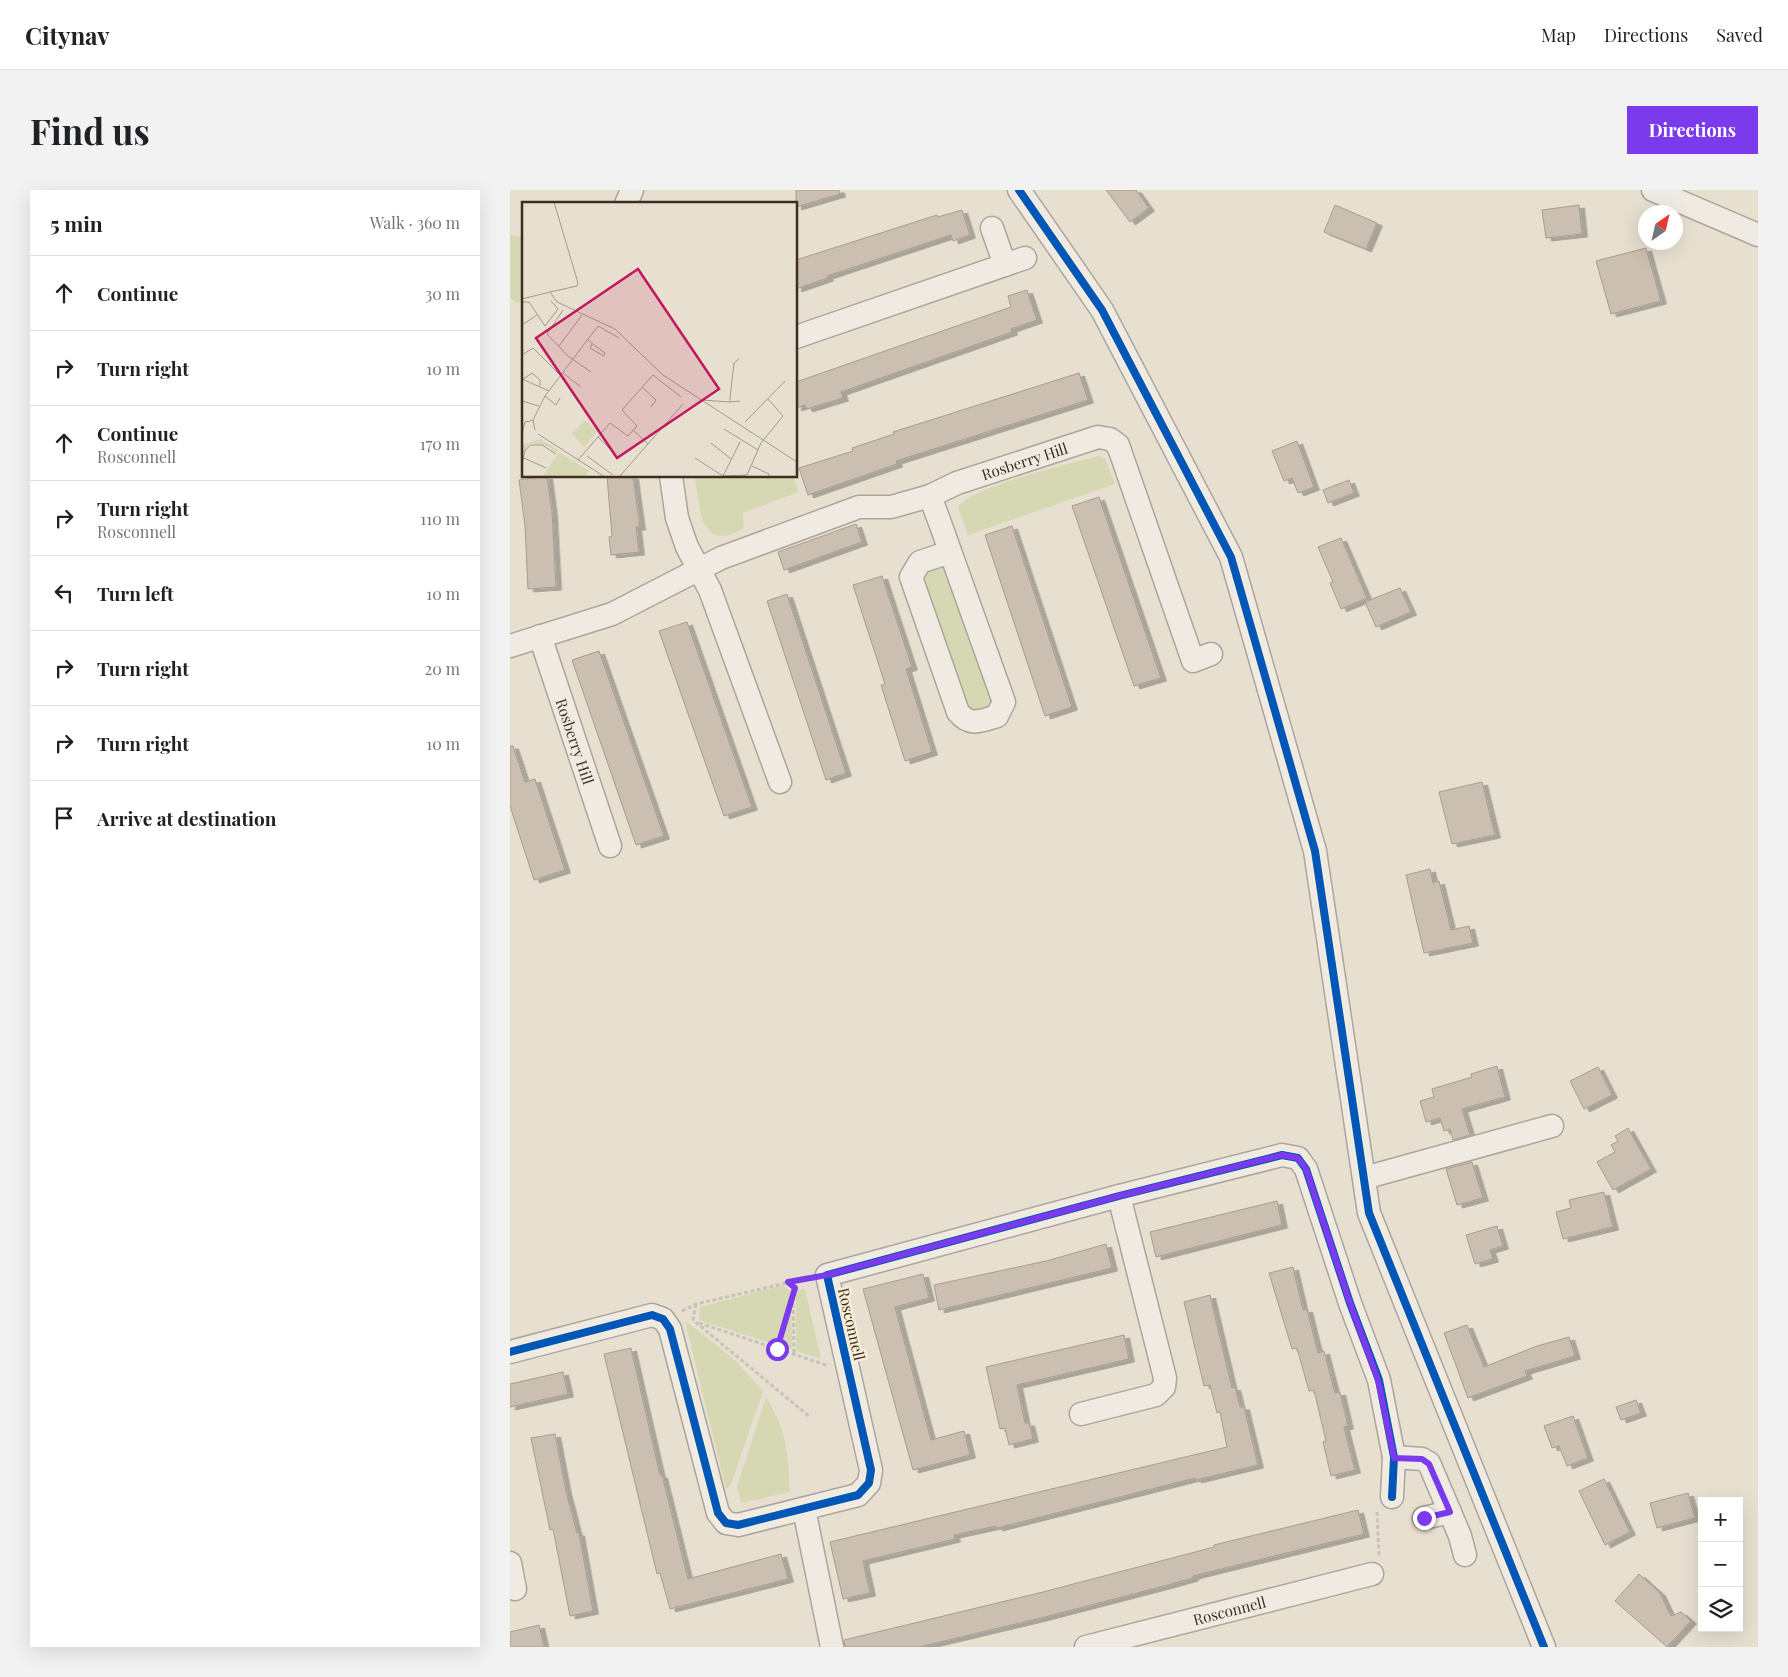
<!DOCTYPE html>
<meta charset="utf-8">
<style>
:root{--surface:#fff;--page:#f2f2f2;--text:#202124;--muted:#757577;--line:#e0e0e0;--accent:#7c3aed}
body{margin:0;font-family:"Playfair Display",serif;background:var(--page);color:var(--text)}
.controls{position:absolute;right:15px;bottom:15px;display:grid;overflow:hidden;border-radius:0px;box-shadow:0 5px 20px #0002}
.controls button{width:45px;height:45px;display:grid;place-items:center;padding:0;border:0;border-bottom:1px solid var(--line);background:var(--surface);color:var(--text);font:25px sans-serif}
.compass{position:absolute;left:1128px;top:15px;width:45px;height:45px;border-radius:50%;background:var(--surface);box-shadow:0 5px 20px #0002;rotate:34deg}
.stop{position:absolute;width:15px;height:15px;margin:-11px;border:4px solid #7c3aed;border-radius:50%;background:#fff}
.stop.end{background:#7c3aed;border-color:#fff;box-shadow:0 1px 5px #0008}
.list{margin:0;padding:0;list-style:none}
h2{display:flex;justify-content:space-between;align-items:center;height:65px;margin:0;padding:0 20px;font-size:21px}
h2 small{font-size:16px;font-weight:400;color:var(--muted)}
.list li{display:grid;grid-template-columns:32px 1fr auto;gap:15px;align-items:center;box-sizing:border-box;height:75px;padding:0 20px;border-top:1px solid var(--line)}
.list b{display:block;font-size:19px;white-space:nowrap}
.list p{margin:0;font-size:16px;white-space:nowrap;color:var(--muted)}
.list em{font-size:16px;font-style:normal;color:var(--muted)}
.icon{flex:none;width:28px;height:28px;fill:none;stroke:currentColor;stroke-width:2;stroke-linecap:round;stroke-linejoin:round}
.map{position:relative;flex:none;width:1248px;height:1457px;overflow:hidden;border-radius:0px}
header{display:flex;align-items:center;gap:30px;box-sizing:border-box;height:70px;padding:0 25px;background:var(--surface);border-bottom:1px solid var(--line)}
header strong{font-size:24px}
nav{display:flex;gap:28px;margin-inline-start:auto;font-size:18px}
.intro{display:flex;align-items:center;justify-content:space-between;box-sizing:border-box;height:120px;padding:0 30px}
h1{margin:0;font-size:35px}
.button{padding:12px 22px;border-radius:0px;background:var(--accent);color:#fff;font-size:18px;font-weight:700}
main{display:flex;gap:30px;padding:0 30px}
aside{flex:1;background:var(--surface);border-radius:0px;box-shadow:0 5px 20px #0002}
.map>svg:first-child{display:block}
</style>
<header>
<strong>Citynav</strong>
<nav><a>Map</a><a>Directions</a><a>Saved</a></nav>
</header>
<div class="intro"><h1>Find us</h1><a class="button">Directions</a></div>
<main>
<aside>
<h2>5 min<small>Walk · 360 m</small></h2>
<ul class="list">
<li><svg class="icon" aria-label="ahead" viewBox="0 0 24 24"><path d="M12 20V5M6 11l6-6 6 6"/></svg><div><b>Continue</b></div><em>30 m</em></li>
<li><svg class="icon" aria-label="right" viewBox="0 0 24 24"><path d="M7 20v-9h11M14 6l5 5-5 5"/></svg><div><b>Turn right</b></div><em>10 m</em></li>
<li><svg class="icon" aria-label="ahead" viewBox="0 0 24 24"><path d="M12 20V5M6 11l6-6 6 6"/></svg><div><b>Continue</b><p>Rosconnell</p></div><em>170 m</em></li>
<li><svg class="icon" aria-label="right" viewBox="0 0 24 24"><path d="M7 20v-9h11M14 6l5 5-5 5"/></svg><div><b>Turn right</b><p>Rosconnell</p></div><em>110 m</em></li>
<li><svg class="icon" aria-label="left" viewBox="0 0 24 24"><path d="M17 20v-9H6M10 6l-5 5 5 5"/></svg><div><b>Turn left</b></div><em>10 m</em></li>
<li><svg class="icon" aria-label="right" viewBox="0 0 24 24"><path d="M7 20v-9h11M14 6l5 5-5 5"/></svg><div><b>Turn right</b></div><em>20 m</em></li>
<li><svg class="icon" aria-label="right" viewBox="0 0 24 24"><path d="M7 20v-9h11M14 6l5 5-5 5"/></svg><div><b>Turn right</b></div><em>10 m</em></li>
<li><svg class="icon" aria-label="arrive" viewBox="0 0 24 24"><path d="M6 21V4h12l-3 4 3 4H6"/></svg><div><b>Arrive at destination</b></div></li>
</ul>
</aside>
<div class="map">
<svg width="1248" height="1457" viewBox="0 0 1248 1457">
<defs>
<filter id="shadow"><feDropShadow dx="5.5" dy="3" stdDeviation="0" flood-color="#0004"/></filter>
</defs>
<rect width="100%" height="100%" fill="#e7e0d1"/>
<g fill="#d6d7b3">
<path d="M0,45L14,47V112H5L0,108Z"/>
<path d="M589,266L595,268L605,294L458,345L448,317C457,298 565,272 589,266Z"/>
<path d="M185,286H283L289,302L233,323L234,338C190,365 189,316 185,286Z"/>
<path d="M435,375L485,509L479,519L466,524L456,516L412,384L415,377Z"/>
<path d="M274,1095L282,1103L266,1155L189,1130L190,1117Z"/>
<path d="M295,1099L311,1169L286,1161V1100Z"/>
<path d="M281,1117L282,1159L270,1155Z"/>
<path d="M175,1131L223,1168L253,1201L221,1295L216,1299Z"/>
<path d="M256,1207C277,1241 278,1263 280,1302L231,1313L227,1296Z"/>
</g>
<g fill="#cbbfb2" stroke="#a89c90" filter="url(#shadow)">
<path d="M286,0H329L330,4L286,17Z"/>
<path d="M596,0H626L639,18L620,32Z"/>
<path d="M825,15L867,33L856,59L814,42Z"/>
<path d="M1069,15L1072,44L1036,48L1032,20Z"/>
<path d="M452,20L460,45L443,51L441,45L317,86L318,88L286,99V70L427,25L428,27Z"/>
<path d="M1136,58L1151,111L1101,124L1086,71Z"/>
<path d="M517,100L527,130L501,139L502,142L331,202L333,208L297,219L295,215L286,218V192L501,117L498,106Z"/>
<path d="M569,183L578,210L386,271L387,274L298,305L289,278L343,261L342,258L384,244L383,242Z"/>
<path d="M787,251L804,297L788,303L782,288L774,291L762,261Z"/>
<path d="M37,286L42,322L46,397L18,399L15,336L9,290Z"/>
<path d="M97,286H123L130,337H126L129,362L101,365L99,347L102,346Z"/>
<path d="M839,290L844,303L818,313L813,300Z"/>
<path d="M589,307L651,488L624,496L562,316Z"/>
<path d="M346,334L352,352L274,380L268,362Z"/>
<path d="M502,336L562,517L535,526L475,345Z"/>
<path d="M831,348L857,408L831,419L820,393L823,392L808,357Z"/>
<path d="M372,386L402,477L396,479L422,562L395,571L371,495L375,494L343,395Z"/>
<path d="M890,398L901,422L866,437L855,412Z"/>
<path d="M277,404L336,583L316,590L257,411Z"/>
<path d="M177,432L242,617L214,626L149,441Z"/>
<path d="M89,461L154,646L126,655L62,470Z"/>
<path d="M0,556H3L15,592L25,589L55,680L24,690L0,616Z"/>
<path d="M972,592L985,645L942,654L929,602Z"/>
<path d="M920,679L923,693L929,691L941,740L959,736L963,753L914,763L896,685Z"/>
<path d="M987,876L995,907L952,919L960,945L943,950L940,939L934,941L930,928L916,932L910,911L924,907L922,899L962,887L961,884Z"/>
<path d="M1088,877L1102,905L1074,919L1060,891Z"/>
<path d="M1118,938L1141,979L1103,1000L1087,972L1105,962L1101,955L1108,951L1105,946Z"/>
<path d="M962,972L973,1008L947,1015L936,979Z"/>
<path d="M1094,1002L1103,1037L1053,1049L1046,1022L1061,1018L1059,1010Z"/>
<path d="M767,1011L772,1035L646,1067L640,1042Z"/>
<path d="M987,1036L993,1056L980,1060L983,1069L965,1074L956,1045Z"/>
<path d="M596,1054L602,1078L429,1120L424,1095L536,1071Z"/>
<path d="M783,1077L793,1120L797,1119L808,1163L814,1161L825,1203L830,1202L838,1236L834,1237L845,1280L821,1286L813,1252L816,1251L804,1200L799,1201L787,1158L782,1159L759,1083Z"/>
<path d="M413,1084L419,1108L385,1117L393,1147L421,1250L454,1241L460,1265L403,1280L353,1099Z"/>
<path d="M700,1105L722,1198L725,1197L730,1217H734L748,1275L686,1290L685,1288L487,1338L486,1336L444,1345L445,1349L353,1371L360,1403L333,1409L320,1352L717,1257L710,1222L707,1223L700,1195L694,1196L674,1112Z"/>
<path d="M957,1135L974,1177L1027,1156L1059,1147L1065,1166L1015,1181L1017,1186L958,1208L934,1143Z"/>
<path d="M614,1145L619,1169L507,1195L515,1233H519L523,1249L499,1255L495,1238L490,1239L476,1177Z"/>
<path d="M121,1158L150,1285H152L178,1389L271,1364L278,1389L160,1419L150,1383L147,1384L94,1164Z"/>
<path d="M53,1182L58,1204L0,1217V1194Z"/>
<path d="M1126,1210L1131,1223L1111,1230L1106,1217Z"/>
<path d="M1063,1226L1078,1268L1057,1276L1049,1256L1042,1258L1034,1236Z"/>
<path d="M45,1244L56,1301L67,1343H69L83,1421L60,1426L43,1339L40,1340L21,1248Z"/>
<path d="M1094,1289L1120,1342L1095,1355L1069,1301Z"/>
<path d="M1178,1303L1185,1328L1147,1338L1140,1313Z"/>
<path d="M848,1320L854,1344L683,1386V1388L658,1395L531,1428L409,1457H335L334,1450L533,1402L704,1357V1355Z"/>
<path d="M1129,1384L1150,1403L1161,1426L1171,1422L1181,1431L1157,1457L1105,1411Z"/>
<path d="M29,1435L34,1457H0V1442Z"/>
</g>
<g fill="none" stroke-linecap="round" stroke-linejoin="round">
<defs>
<g id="minor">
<path d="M509,0L592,120L721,367L805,661L859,1023L1034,1457"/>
<path d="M1143,0L1248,45"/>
<path d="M116,14L122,0"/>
<path d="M482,38L495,75"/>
<path d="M286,147L515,68"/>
<path d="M161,286L167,328L177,357L200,400L270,592"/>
<path d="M420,306L430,333L494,512L487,526C471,531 460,537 448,522L401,387L410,372L440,362"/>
<path id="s1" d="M30,446L100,656"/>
<path id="s2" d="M0,456L102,424L211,368L349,317H381L420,306L447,293L588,247L600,249L608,255L683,471L701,464"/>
<path d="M854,988L1042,936"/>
<path d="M0,1162L142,1125L153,1129L160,1139L208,1323L216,1333L228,1335L348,1305L359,1293L361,1280L317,1085L609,1006L772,965L788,968L796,979L840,1113L869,1190L884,1267L882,1307"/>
<path d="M571,1224L646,1205L654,1197L655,1188L609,1006"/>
<path d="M884,1267L912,1269L919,1273L950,1346L955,1365"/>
<path d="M294,1319L322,1457"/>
<path d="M914,1328L940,1322"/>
<path d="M0,1373L5,1399"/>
<path id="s3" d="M576,1457L862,1384"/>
</g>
</defs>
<use href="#minor" stroke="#ada599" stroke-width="25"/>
<g stroke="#c8c2b9" stroke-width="3" stroke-dasharray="4 2.5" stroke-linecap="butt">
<path d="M283,1107L284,1164"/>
<path d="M186,1114L183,1130L300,1227"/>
<path d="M172,1121L186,1114L298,1088"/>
<path d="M189,1133L316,1175"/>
<path d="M267,1159L285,1098L279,1092"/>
<path d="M867,1322L869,1365"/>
</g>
<use href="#minor" stroke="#efebe3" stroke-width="22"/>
<defs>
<g id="cycleway">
<path d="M509,0L592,120L721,367L805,661L859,1023L1034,1457"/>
<path d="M0,1162L142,1125L153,1129L160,1139L208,1323L216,1333L228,1335L348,1305L359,1293L361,1280L317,1085L609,1006L772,965L788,968L796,979L840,1113L869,1190L884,1267L882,1307"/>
</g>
</defs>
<use href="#cycleway" stroke="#f7eed8" stroke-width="11"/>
<use href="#cycleway" stroke="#0057b8" stroke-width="8"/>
</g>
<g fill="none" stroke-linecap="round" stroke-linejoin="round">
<path stroke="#7c3aed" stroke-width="6" d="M267,1159L285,1098L278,1092L317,1085L609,1006L772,965L788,968L796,979L840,1113L868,1190L884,1268L912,1269L919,1274L940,1322L914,1328"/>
</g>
<g text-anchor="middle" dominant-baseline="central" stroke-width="5" stroke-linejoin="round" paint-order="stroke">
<g font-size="15" fill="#3d2e20" stroke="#f7eed8">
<text stroke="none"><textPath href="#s2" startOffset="550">Rosberry Hill</textPath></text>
<text stroke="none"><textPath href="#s1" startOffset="111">Rosberry Hill</textPath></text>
<text transform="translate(342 1134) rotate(77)">Rosconnell</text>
<text stroke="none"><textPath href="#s3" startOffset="148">Rosconnell</textPath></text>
</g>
</g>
<g transform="translate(12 12)">
<rect width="275" height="275" fill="#e7e0d1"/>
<path d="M63,218L76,229L62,245L50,232ZM18,237L36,248L34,251L28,245L10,241L4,245L0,260V243ZM37,250L67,269L63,275H20Z" fill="#d6d7b3"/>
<path fill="none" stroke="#a3998a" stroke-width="1" d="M28,90L55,84L56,81L32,0M0,97L28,90L35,100L93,127L141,173L275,260M0,100H7L23,124L36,107L29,99M41,108L25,132L46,154L69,170M0,123L15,113M66,138L68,140L83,151L82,154L68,146L70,142M37,144L60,113M0,153L11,146L39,174M217,157L212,161L208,196V200L218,199M41,171L59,185M0,177L27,189M0,178L10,171L18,178V184M120,185L134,198L129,205M23,194L34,203L38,196M180,198L208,200M0,199L17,204M11,218L23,194L76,124L97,136M223,220L263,179M202,227L236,248M111,228L126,242M0,231L3,220L8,219L11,218L13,228M16,232L83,275M76,235L92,251M189,241L209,257M65,254L91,273M2,256L24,266M173,256L201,274L225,273L239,241L261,214L246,197M56,258L88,221L106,234L115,224L100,208L131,173L159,195M0,263L3,248L9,243H20L34,252M230,264L247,272V275M201,274L218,240M97,275L161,202"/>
<path fill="#c2185b" fill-opacity="0.15" stroke="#c2185b" stroke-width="2.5" d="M116,67L197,187L95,256L14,136Z"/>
<rect width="275" height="275" fill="none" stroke="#3d2e20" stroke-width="2.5"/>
</g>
</svg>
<div class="controls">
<button>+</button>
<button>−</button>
<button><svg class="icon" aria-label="layers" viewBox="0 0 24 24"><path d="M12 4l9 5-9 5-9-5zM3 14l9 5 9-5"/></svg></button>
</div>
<svg class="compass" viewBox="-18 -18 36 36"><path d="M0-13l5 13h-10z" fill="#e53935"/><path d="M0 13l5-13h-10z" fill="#757577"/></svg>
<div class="stop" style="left:267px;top:1159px"></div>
<div class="stop end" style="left:914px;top:1328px"></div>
</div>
</main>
